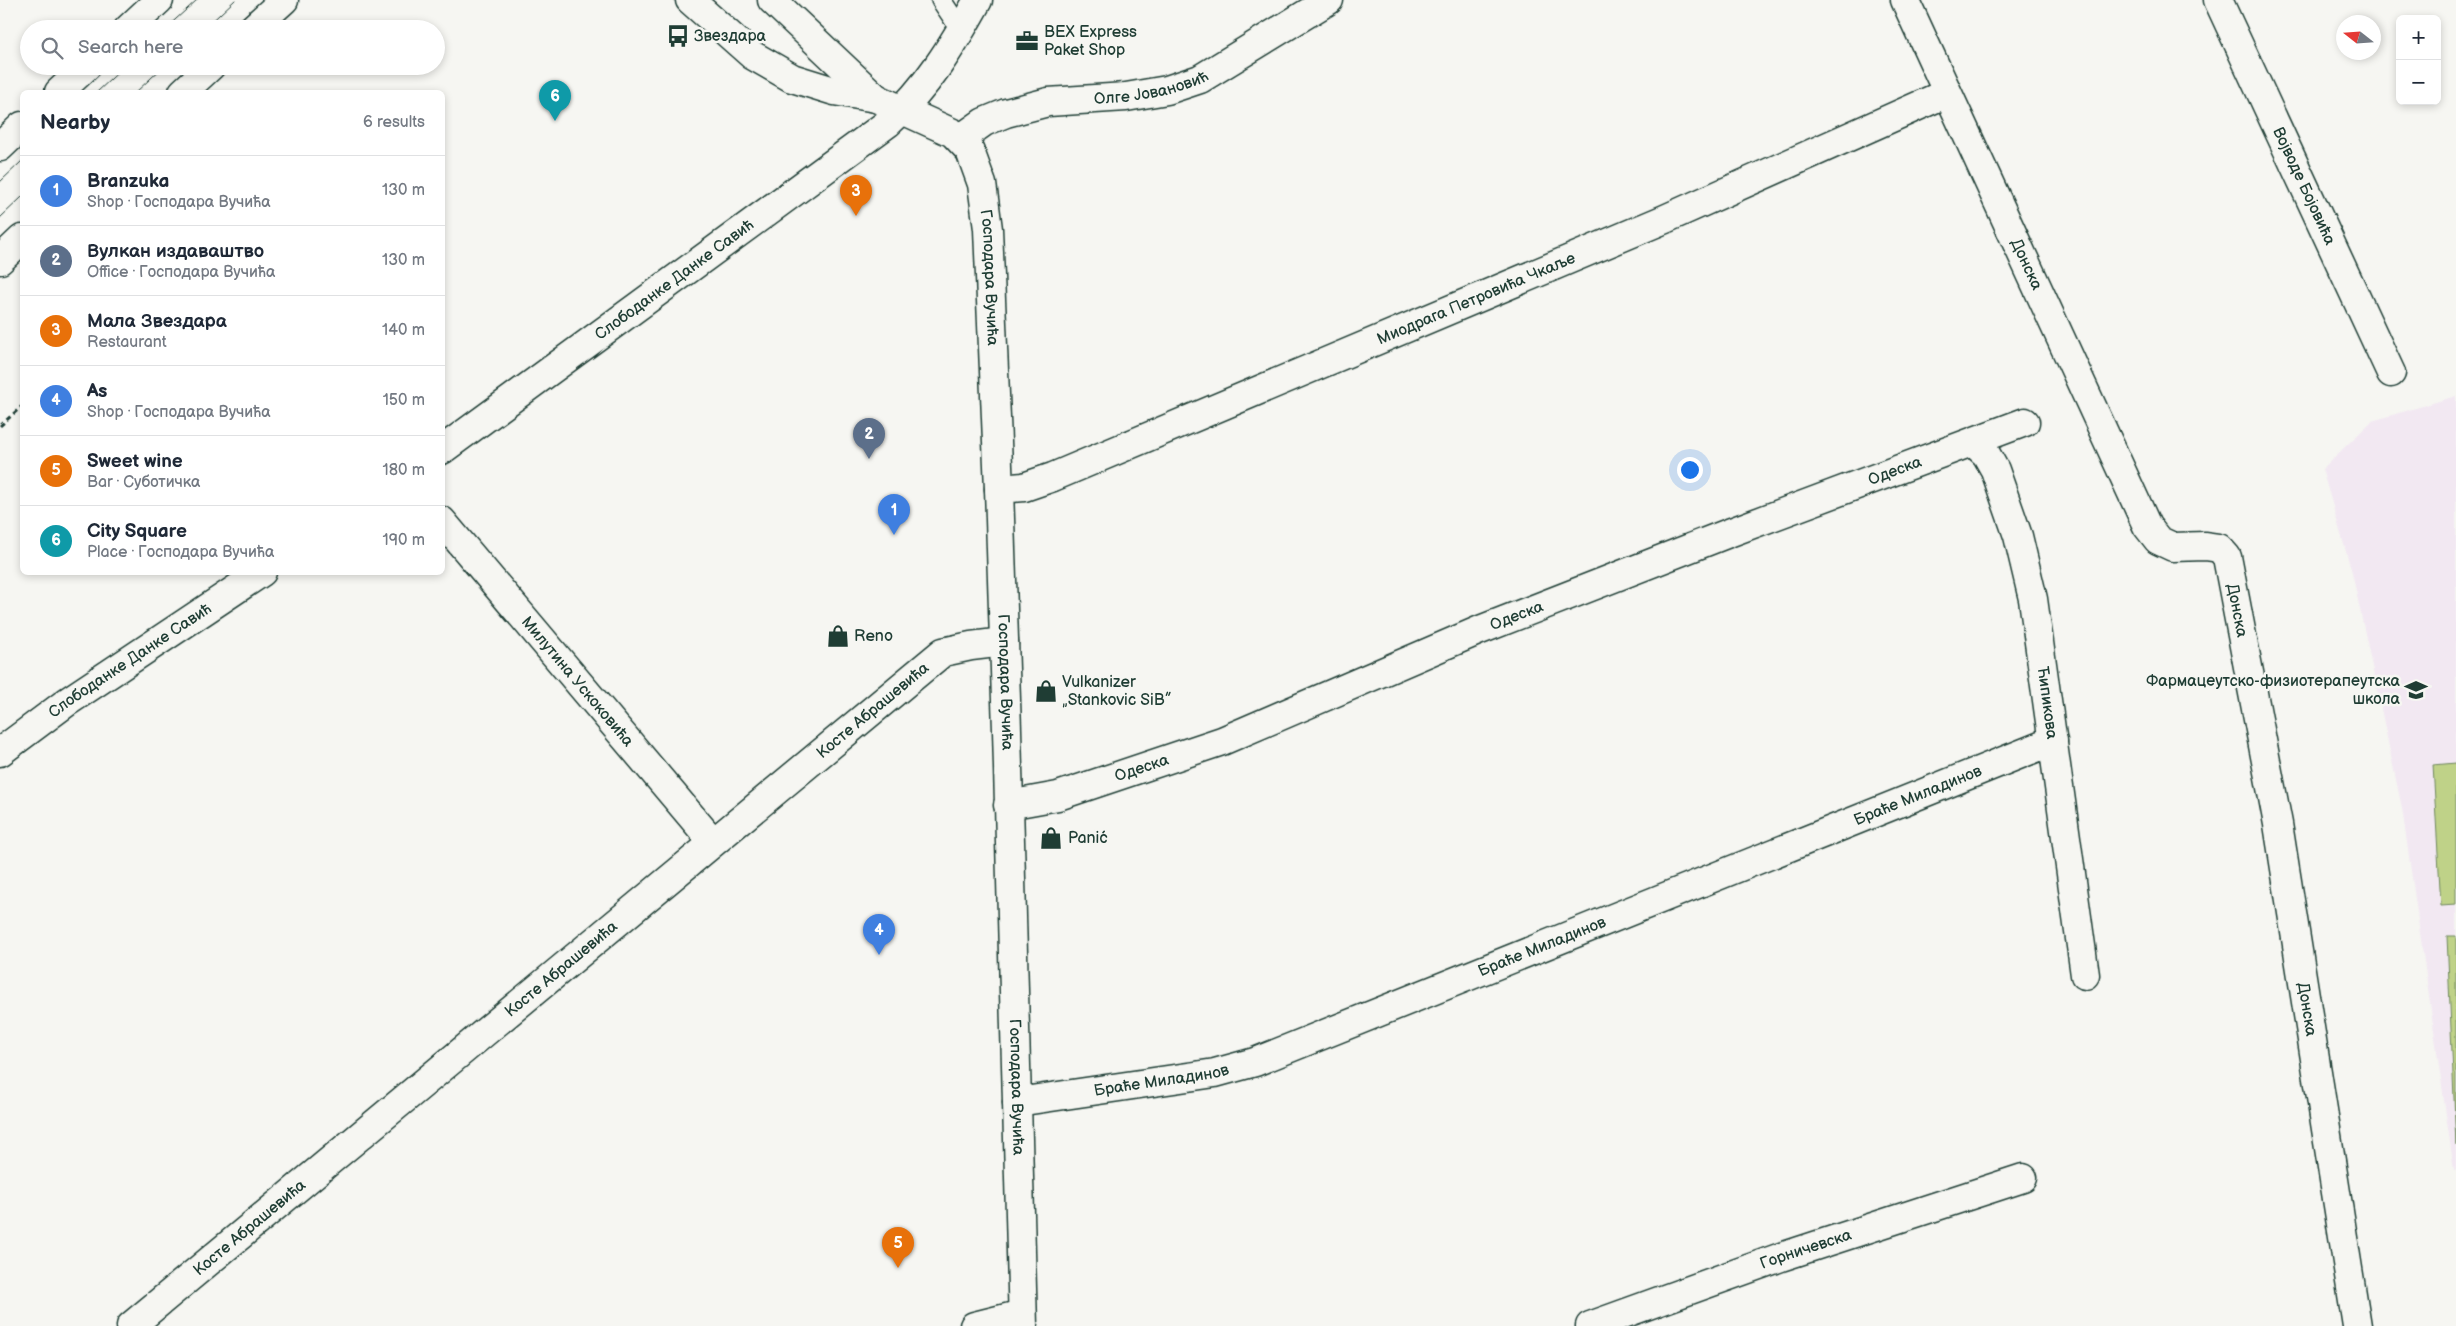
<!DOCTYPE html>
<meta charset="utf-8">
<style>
:root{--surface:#fff;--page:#f2f2f3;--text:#1f2937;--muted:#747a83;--line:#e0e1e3;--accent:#1f3d34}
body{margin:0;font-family:"Balsamiq Sans",sans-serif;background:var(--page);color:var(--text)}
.controls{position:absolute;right:15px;top:15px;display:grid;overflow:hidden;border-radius:8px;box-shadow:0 2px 8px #0003}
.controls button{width:45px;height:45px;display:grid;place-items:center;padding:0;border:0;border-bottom:1px solid var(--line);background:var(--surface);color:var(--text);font:25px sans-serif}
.compass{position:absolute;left:2336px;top:15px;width:45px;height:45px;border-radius:50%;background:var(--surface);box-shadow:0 2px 8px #0003;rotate:287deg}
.you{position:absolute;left:1689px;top:469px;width:18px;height:18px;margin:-12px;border:4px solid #fff;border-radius:50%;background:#1a73e8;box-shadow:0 0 0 8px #1a73e833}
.badge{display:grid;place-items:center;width:32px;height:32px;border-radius:50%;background:var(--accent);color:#fff;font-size:16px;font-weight:700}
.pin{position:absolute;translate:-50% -41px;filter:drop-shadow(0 1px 2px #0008)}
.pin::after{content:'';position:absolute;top:26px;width:18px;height:15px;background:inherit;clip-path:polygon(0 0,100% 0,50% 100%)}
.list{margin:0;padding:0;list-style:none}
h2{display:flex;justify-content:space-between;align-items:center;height:65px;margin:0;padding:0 20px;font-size:21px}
h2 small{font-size:16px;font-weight:400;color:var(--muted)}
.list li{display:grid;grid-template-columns:32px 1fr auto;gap:15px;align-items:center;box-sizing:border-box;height:70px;padding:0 20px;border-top:1px solid var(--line)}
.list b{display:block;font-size:19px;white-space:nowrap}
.list p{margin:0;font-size:16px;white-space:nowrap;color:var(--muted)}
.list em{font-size:16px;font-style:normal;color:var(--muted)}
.icon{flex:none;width:28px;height:28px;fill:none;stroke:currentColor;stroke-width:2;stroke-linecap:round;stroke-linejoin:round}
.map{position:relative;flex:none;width:2456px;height:1326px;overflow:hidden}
.search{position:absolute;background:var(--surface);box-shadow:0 2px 8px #0003;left:20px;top:20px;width:425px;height:55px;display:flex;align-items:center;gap:12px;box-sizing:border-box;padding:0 18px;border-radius:28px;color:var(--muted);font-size:19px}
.panel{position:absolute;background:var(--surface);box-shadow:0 2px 8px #0003;left:20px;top:90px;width:425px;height:485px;border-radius:8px}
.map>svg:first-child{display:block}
</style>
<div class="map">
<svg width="2456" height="1326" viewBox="0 0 2456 1326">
<rect width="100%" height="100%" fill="#f6f6f2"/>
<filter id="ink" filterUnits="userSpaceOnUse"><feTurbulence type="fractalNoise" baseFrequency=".02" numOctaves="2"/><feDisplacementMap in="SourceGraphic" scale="10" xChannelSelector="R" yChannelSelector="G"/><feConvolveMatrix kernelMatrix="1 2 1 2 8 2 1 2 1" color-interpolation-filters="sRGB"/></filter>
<g filter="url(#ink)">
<path fill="#f2e8f2" d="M2456,396V1169L2454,1170L2402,808L2352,572L2322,469L2372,421Z"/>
<g fill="#bfd288" stroke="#6f885e">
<path d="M2456,763V905L2441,906L2433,765Z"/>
<path d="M2447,936H2456V1145Z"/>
</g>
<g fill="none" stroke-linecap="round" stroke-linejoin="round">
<defs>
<path id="service" d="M941,0L961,30"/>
<g id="minor">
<path id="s1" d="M1905,0L2147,526L2158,540L2173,547L2205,546L2219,548L2227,557L2278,824L2357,1326"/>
<path id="s2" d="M2218,0L2391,373"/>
<path id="s3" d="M960,139L984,122L1006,113L1048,102L1126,97L1167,90L1200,79L1329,0"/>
<path id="s4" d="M1974,443L1986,454L1995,470L2018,536L2033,599L2085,975"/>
<path id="s5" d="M442,450L888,123C927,88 953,45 978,0"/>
<path id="s6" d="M999,489L1024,487L1053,477L1665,219L1947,93"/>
<path id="s7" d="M442,521L713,842"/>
<path id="s8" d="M0,752L67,702L262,572"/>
<path id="s9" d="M1008,805L1058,796L1222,741L1480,630L1726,534L2025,422"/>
<path id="s10" d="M1017,1102L1215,1073L1255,1062L2053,741"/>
<path id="s11" d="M131,1326L943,652L971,646L1004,642"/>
<path d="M974,1326L1022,1314"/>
<path id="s12" d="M1590,1326L1781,1257L2023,1178"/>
</g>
<g id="secondary">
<path id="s13" d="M690,0L752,55L792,78L834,91L876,98L953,133L970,151L982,184L988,229L999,489L1007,730L1023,1326"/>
<path d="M772,0L876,98"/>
<path d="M128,29L159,0"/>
<path d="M252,29L284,0"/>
<path d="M59,92L87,66"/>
<path d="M183,92L211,66"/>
<path d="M0,147L22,126"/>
<path d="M0,260L22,239"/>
</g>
</defs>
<use href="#service" stroke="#1f3d34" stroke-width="22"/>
<use href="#minor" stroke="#1f3d34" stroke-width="31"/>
<use href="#secondary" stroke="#1f3d34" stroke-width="31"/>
<path stroke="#1f3d34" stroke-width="3" stroke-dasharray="5 4" stroke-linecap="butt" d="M0,426L22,406"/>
<use href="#service" stroke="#f6f6f2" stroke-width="19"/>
<use href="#minor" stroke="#f6f6f2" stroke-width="28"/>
<use href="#secondary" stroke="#f6f6f2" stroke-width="28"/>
<g stroke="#1f3d34" stroke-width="1">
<path d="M165,29L197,0"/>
<path d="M204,29L235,0"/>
<path d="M97,92L125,66"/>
<path d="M136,92L164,66"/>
<path d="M0,182L22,161"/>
<path d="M0,218L22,197"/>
</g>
</g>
</g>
<defs>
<symbol id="bus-bare" viewBox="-9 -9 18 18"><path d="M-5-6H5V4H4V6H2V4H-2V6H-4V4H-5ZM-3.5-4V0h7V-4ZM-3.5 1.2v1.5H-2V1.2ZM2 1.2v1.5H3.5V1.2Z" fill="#1f3d34" stroke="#f6f6f2" stroke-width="2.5" paint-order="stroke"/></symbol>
<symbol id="office-bare" viewBox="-9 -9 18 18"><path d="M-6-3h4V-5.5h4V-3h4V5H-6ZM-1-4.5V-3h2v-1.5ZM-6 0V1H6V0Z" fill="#1f3d34" stroke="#f6f6f2" stroke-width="2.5" paint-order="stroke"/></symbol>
<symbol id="shop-bare" viewBox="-9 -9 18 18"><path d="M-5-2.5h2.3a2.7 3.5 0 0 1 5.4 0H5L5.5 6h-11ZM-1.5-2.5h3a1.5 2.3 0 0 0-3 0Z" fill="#1f3d34" stroke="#f6f6f2" stroke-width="2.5" paint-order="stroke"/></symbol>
<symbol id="school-bare" viewBox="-9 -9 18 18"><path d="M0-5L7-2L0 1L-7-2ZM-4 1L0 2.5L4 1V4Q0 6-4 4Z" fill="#1f3d34" stroke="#f6f6f2" stroke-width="2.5" paint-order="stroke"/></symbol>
</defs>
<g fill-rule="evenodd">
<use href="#bus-bare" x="662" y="20" width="32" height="32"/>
<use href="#office-bare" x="1011" y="25" width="32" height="32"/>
<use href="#shop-bare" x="822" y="620" width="32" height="32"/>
<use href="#school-bare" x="2400" y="674" width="32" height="32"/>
<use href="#shop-bare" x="1030" y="675" width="32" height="32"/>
<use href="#shop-bare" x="1035" y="822" width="32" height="32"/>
</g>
<g text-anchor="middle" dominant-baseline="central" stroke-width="5" stroke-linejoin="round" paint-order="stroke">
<g font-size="16" fill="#1f3d34" stroke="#f6f6f2" text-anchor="start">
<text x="1044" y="32">BEX Express<tspan x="1044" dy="18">Paket Shop</tspan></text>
<text x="694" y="36">Звездара</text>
<text x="854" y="636">Reno</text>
<text x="2400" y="681" text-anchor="end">Фармацеутско-физиотерапеутска<tspan x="2400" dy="18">школа</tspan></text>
<text x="1062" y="682">Vulkanizer<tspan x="1062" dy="18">„Stankovic SiB”</tspan></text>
<text x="1068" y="838">Panić</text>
</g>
<g font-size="16" fill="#1f3d34" stroke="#f6f6f2">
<text stroke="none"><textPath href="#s3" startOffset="201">Олге Јовановић</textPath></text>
<text stroke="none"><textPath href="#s2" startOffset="205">Војводе Бојовића</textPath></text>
<text stroke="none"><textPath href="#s1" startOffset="291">Донска</textPath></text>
<text stroke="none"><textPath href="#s13" startOffset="454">Господара Вучића</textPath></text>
<text stroke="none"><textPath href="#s5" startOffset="288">Слободанке Данке Савић</textPath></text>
<text stroke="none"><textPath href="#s6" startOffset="515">Миодрага Петровића Чкаље</textPath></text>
<text stroke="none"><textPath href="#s9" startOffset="949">Одеска</textPath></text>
<text stroke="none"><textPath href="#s1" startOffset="726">Донска</textPath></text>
<text stroke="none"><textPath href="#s9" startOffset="544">Одеска</textPath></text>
<text stroke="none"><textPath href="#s8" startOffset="159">Слободанке Данке Савић</textPath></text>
<text stroke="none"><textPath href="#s7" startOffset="210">Милутина Ускоковића</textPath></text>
<text stroke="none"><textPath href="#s13" startOffset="859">Господара Вучића</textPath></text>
<text stroke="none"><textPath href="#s4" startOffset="274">Ћипикова</textPath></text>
<text stroke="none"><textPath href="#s11" startOffset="964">Косте Абрашевића</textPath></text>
<text stroke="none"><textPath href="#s9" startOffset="139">Одеска</textPath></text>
<text stroke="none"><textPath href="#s10" startOffset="956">Браће Миладинов</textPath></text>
<text stroke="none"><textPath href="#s10" startOffset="551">Браће Миладинов</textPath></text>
<text stroke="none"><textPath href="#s11" startOffset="559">Косте Абрашевића</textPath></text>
<text stroke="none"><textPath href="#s1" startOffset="1131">Донска</textPath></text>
<text stroke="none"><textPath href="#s10" startOffset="146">Браће Миладинов</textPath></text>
<text stroke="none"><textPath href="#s13" startOffset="1264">Господара Вучића</textPath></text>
<text stroke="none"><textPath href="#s11" startOffset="154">Косте Абрашевића</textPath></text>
<text stroke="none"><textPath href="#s12" startOffset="229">Горничевска</textPath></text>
</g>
</g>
</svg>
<div class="controls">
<button>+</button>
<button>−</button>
</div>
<svg class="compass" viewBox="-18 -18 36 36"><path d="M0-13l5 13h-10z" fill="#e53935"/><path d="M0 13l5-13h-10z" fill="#747a83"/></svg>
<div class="you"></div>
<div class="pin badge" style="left:894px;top:535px;background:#3f7fe0">1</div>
<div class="pin badge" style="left:869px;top:459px;background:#5c6f8a">2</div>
<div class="pin badge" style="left:856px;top:216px;background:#e8710a">3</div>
<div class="pin badge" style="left:879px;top:955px;background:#3f7fe0">4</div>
<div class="pin badge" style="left:898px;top:1268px;background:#e8710a">5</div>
<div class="pin badge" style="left:555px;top:121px;background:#0f9aa8">6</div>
<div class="search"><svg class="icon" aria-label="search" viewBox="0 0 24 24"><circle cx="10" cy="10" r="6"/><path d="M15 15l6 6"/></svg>Search here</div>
<section class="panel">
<h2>Nearby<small>6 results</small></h2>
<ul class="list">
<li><span class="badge" style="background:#3f7fe0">1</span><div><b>Branzuka</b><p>Shop · Господара Вучића</p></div><em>130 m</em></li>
<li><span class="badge" style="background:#5c6f8a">2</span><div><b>Вулкан издаваштво</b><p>Office · Господара Вучића</p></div><em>130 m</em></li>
<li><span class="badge" style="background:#e8710a">3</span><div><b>Мала Звездара</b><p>Restaurant</p></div><em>140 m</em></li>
<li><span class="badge" style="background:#3f7fe0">4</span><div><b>As</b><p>Shop · Господара Вучића</p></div><em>150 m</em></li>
<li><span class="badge" style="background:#e8710a">5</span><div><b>Sweet wine</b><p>Bar · Суботичка</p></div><em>180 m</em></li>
<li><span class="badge" style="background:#0f9aa8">6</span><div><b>City Square</b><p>Place · Господара Вучића</p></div><em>190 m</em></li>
</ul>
</section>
</div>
